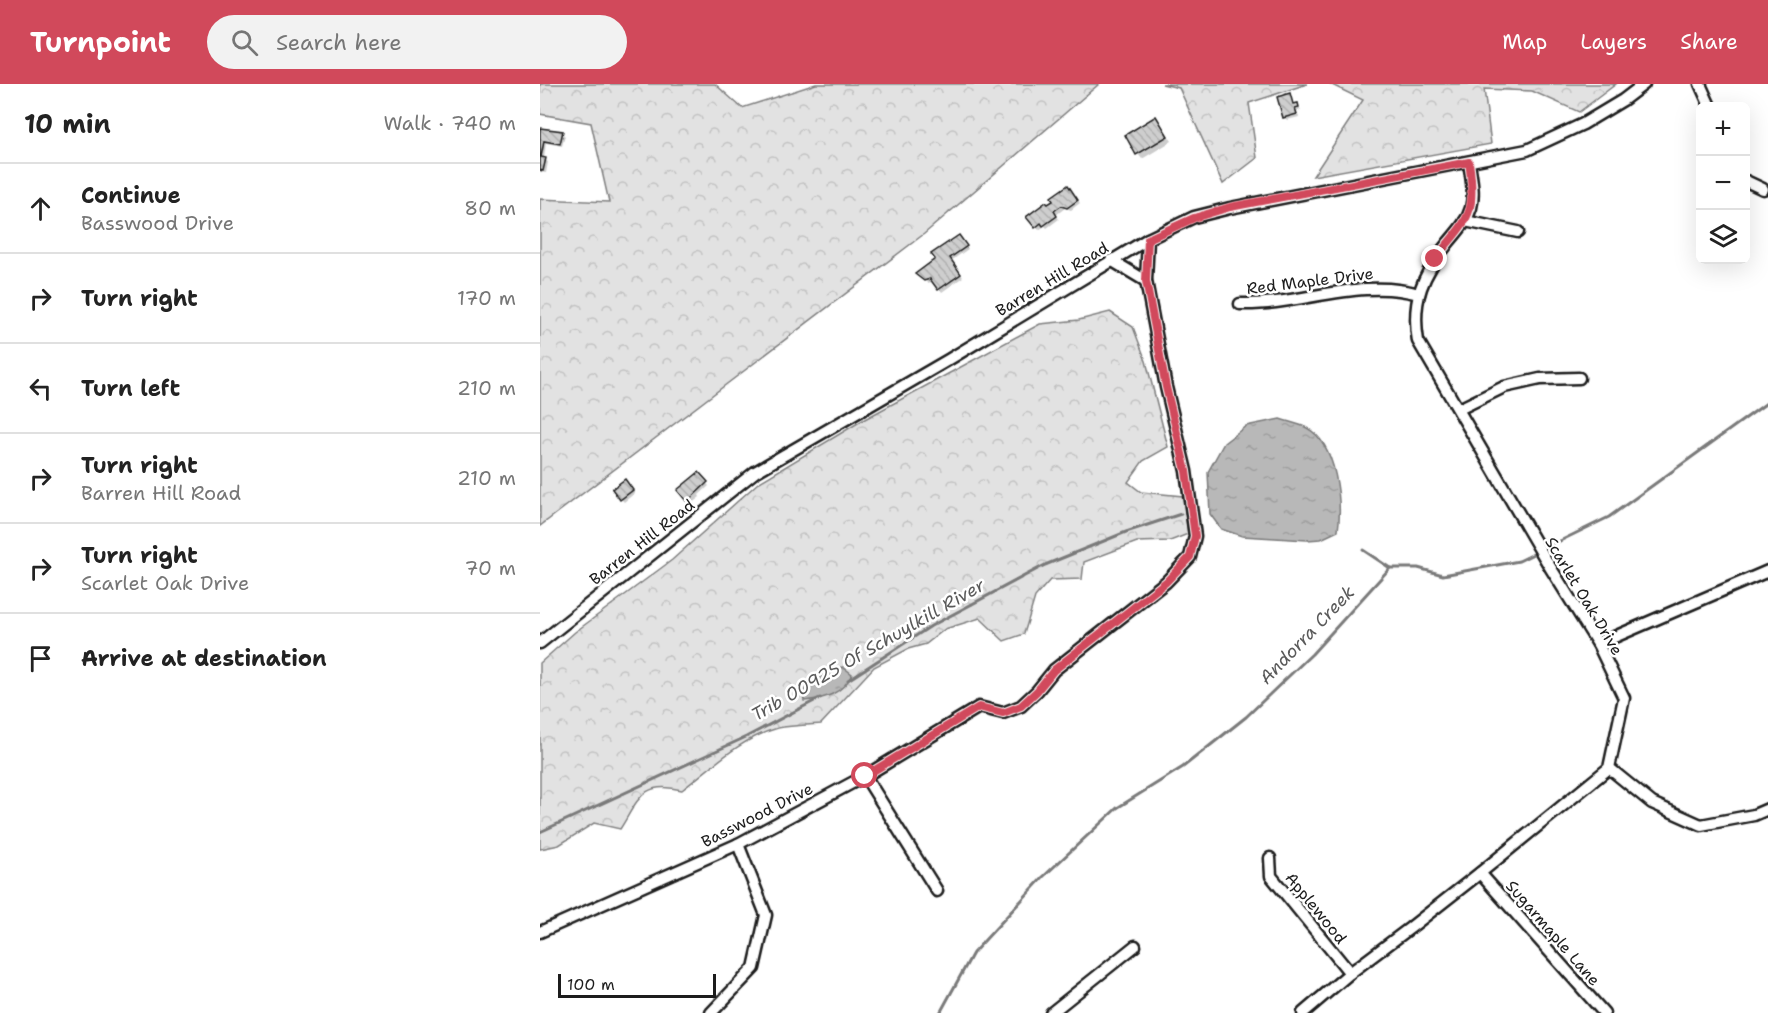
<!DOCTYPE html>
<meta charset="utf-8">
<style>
:root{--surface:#fff;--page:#f2f2f2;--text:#222;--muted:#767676;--line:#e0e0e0;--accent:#d1495b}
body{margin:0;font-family:"Shantell Sans",sans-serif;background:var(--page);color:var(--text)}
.controls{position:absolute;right:18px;top:18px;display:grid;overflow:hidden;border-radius:9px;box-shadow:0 6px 24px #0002}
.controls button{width:54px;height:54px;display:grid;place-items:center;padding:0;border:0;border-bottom:2px solid var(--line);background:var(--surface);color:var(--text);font:30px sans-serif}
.scale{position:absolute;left:18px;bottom:15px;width:158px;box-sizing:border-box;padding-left:6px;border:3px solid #1c1c1c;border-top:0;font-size:16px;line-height:21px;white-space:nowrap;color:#1c1c1c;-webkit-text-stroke:4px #fff;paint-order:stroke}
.stop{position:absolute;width:18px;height:18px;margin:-14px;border:4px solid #d1495b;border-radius:50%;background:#fff}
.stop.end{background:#d1495b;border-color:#fff;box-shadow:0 2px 6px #0008}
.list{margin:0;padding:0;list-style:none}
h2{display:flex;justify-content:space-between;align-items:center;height:78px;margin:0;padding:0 24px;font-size:26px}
h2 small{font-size:20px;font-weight:400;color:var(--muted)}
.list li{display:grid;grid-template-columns:39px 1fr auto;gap:18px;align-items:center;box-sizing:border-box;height:90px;padding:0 24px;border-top:2px solid var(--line)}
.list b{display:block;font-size:22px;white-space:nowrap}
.list p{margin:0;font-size:20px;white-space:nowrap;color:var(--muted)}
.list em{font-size:20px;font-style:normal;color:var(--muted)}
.icon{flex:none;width:33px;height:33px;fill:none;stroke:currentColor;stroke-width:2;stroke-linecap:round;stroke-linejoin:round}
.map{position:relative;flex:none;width:1228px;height:929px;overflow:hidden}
header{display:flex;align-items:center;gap:36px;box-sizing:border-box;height:84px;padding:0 30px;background:var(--accent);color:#fff}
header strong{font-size:28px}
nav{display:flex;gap:33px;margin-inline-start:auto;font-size:21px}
.search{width:420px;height:54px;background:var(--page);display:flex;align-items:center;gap:15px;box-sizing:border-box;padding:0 21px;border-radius:33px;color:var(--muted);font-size:22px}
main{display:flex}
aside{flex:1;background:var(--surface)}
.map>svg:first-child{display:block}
</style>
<header>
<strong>Turnpoint</strong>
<div class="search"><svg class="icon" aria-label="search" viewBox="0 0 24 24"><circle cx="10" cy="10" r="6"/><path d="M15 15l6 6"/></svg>Search here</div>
<nav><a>Map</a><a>Layers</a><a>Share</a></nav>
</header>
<main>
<aside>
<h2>10 min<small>Walk · 740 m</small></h2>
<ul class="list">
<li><svg class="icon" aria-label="ahead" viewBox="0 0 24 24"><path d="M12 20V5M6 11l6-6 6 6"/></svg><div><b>Continue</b><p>Basswood Drive</p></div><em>80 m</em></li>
<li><svg class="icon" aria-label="right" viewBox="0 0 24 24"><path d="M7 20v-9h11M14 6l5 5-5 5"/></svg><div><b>Turn right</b></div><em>170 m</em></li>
<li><svg class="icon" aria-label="left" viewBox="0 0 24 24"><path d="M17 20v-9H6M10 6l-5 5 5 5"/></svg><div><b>Turn left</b></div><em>210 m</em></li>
<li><svg class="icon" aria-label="right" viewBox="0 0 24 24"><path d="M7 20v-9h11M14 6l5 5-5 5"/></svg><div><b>Turn right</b><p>Barren Hill Road</p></div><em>210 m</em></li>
<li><svg class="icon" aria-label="right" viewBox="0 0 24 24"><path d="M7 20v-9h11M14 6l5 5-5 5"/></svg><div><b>Turn right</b><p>Scarlet Oak Drive</p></div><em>70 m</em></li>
<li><svg class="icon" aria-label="arrive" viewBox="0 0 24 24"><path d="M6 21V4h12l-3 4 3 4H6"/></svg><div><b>Arrive at destination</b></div></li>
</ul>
</aside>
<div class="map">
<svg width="1228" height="929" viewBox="0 0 1228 929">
<defs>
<pattern id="forest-crowns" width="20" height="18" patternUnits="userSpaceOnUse" patternTransform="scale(1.5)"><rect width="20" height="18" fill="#e2e2e2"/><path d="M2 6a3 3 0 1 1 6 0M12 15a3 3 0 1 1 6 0" fill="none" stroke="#c1c1c1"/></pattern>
<pattern id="water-ripples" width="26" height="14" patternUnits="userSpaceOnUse" patternTransform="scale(1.5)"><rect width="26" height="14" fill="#b8b8b8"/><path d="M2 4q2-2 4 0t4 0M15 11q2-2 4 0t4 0" fill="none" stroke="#9e9e9e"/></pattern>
<pattern id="building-back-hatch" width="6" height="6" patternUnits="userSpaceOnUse" patternTransform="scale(1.5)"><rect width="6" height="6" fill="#cecece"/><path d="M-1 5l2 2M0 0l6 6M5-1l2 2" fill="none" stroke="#b0b0b0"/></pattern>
</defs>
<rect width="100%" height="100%" fill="#fff"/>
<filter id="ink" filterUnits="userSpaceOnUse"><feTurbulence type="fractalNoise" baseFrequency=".0167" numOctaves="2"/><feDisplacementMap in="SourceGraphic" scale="12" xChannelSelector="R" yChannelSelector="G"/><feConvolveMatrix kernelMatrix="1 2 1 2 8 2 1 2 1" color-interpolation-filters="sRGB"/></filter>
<g filter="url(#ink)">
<g fill="url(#forest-crowns)" stroke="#7f7f7f" stroke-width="1.5">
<path d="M0,0H175L202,24L276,0H559L384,150L0,442V115L69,118L51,39L0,30Z"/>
<path d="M622,0H767L709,19L717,74L683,100L639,4Z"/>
<path d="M790,0H1076L1039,28L992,7L944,5L951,60L773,92L823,16Z"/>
<path d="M570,228L593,243L606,277L628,363L603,377L588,398L601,408L643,412L648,450L630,457L597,458L544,478L542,495L510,496L495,513L484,550L464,557L440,534L405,545L386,560L368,565L334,583L281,640C267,641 251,641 238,644C201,654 172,683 142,706C102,696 99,715 80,745L54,739L19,761L0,765V579L35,548L132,476L218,399L323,336L500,240L539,236Z"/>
</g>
<g fill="url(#water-ripples)" stroke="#7a7a7a" stroke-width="1.5">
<path d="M740,335C749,338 759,340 767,344C797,360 802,418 798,447L781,455L767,456L702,452L681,445L670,430L668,388L684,359L706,342Z"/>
<path d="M303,583L312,590C303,610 284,615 264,617C260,596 286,585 303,583Z"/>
</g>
<g fill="#0003">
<path d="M749,11L754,21L757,20L761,26L757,27L759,33L747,36L744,33Z"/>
<path d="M616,34L632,57L602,75L598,70Z"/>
<path d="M0,45L22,49L25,52L22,62L6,59L4,75L8,78L6,89L0,88Z"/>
<path d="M531,106L540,119L531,126L525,124L516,131L519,135L507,144L505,142L499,146L496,143L508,122Z"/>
<path d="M422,155L428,165L411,177L423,193L402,208L394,197L388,199L378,190Z"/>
<path d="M159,390L169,402L159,411L160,413L151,420L140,407Z"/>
<path d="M88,400L95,409L84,418L81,415Z"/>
</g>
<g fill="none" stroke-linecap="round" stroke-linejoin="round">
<g stroke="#7a7a7a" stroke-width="3">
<path d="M823,466L850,484"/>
<path d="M308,596L391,542L505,481L586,448L641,430"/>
<path d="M0,748L206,653L280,614"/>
<path d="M400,929L433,869L503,793L577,724L643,683L706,633L772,570L850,484H878L903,491L979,477L1069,433L1228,318"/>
</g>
</g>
<g fill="url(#building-back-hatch)" stroke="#1c1c1c" stroke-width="1.5">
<path d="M750,9L753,20L758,19L759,23L755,24L757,30L743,34L737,13Z"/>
<path d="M616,32L628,52L596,71L585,51Z"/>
<path d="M0,44L23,47L20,60L4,57L1,73L6,74L3,87L0,86Z"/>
<path d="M528,101L538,116L527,124L521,122L514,127L517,132L503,142L501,139L495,144L486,133L506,118L508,120L513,117L511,113Z"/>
<path d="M419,151L427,162L410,174L421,190L398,206L390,195L384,197L375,190L395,175L391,170Z"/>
<path d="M159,388L168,398L147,418L137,406Z"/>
<path d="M85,395L93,406L80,416L72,405Z"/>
</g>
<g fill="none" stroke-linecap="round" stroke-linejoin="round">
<defs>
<g id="minor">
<path d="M1160,0L1170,22"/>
<path d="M1206,97L1223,105"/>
<path d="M925,137L978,148"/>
<path d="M571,176L606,197"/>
<path d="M700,220C759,222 820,193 879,210"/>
<path d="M919,325L964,303L1000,295L1039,294"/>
<path d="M0,559L215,388L408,276L608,155L654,133L690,124L987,66L1043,40L1083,16L1104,0"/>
<path d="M1058,560L1228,487"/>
<path d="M1069,684L1112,719L1161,741L1214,731L1228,725"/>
<path d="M325,692L397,807"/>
<path d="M730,774L731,792L810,889"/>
<path d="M940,789L1064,929"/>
<path d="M0,848L198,760L325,692L439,623L463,629L481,622L497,607L514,586L626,498L650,473L655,452L646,387L626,303L606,197L608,155"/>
<path d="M171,929L214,884L226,831L198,760"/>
<path d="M511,929L595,862"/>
<path d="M763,929L810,889L870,844L940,789L1069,684L1084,614L1058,560L1010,483L878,257C871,216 883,190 908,159C917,148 927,138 931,124C935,109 931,93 929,78"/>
</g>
</defs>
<use href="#minor" stroke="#1c1c1c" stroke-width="15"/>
<use href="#minor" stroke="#fff" stroke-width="10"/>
</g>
</g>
<g fill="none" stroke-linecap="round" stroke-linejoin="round" filter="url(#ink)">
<path stroke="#d1495b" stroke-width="8" d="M325,692L439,623L463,629L481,622L497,607L514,586L626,498L650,473L655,452L646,387L626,303L606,197L608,155L654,134L690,123L929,78C937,132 928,134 895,175"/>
</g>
<g text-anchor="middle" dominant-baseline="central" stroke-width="5" stroke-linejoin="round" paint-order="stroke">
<g font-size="16" fill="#1c1c1c" stroke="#fff">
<text transform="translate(512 195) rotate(-31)">Barren Hill Road</text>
<text transform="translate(770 197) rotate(-7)">Red Maple Drive</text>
<text transform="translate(102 458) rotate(-38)">Barren Hill Road</text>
<text transform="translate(1044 512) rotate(59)">Scarlet Oak Drive</text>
<text transform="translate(217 731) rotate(-27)">Basswood Drive</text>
<text transform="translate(776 824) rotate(51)">Applewood</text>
<text transform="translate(1013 849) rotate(49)">Sugarmaple Lane</text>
</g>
<g font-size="18" font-style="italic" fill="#5a5a5a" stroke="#fff">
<text transform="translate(767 551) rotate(-46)">Andorra Creek</text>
<text transform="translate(328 566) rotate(-30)">Trib 00925 Of Schuylkill River</text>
</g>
</g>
</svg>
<div class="controls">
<button>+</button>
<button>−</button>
<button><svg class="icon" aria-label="layers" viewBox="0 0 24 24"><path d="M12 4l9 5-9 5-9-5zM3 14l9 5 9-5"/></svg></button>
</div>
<div class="scale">100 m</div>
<div class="stop" style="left:325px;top:692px"></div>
<div class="stop end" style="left:895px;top:175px"></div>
</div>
</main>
